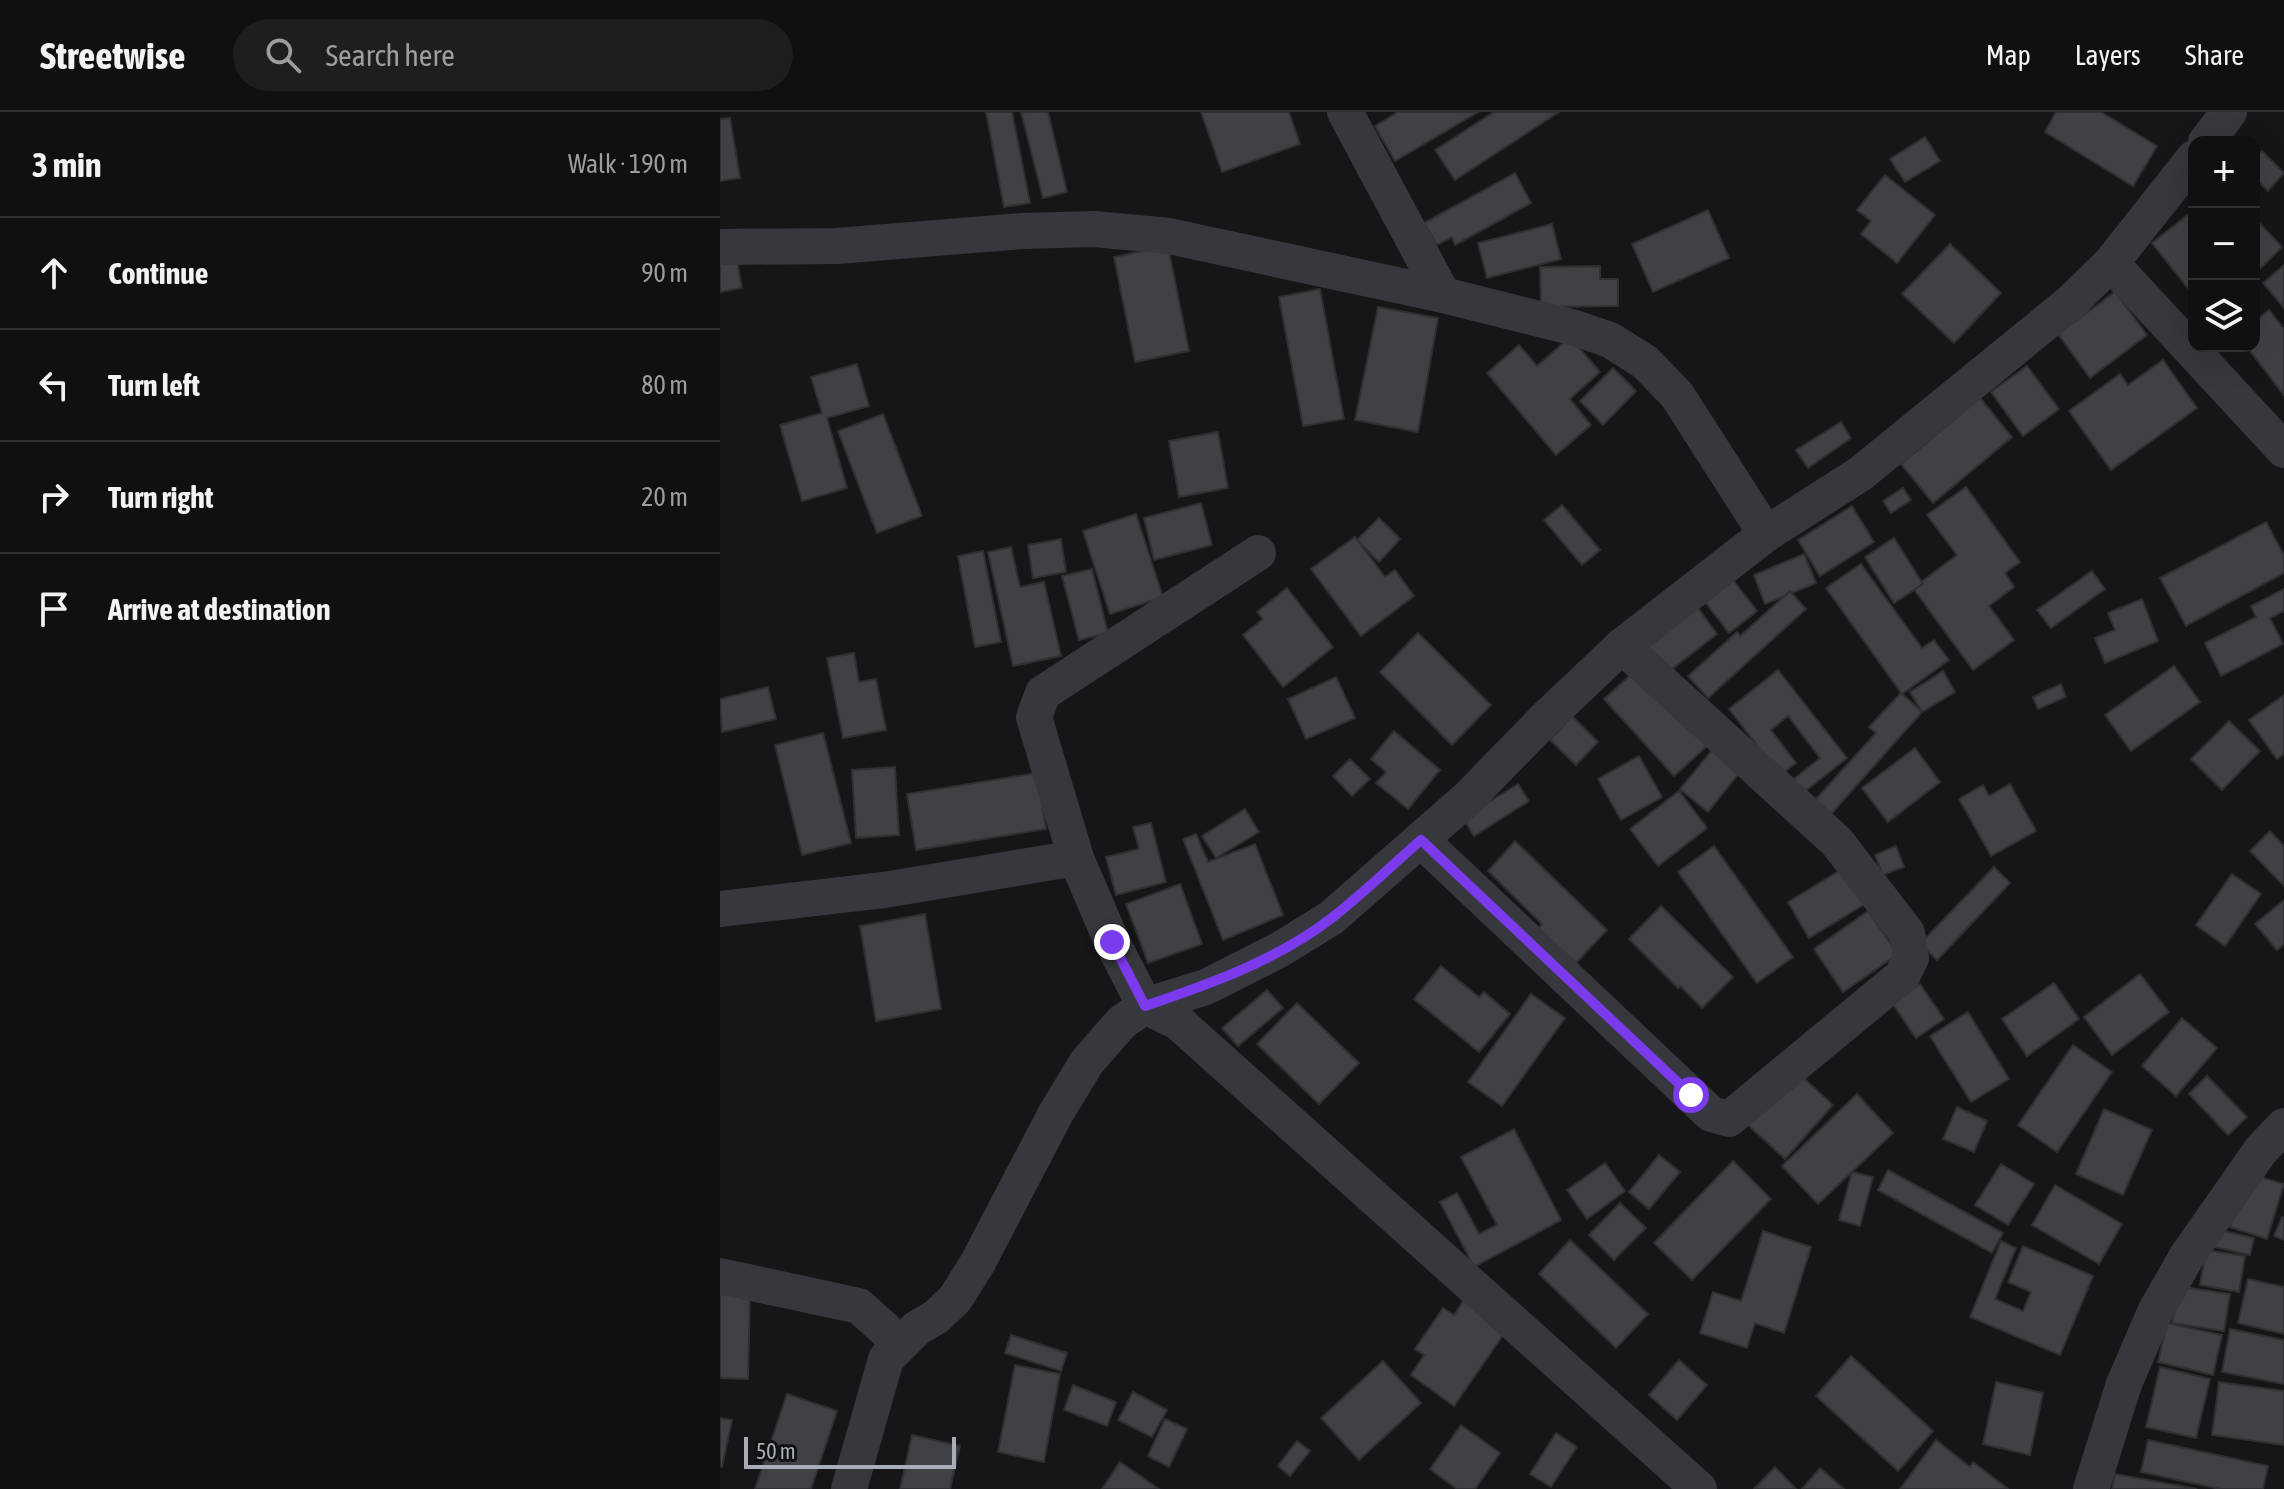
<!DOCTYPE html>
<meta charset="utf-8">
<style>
:root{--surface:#101012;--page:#1e1e20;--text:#f1f3f6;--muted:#9c9d9f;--line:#303032}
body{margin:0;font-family:"Asap Condensed",sans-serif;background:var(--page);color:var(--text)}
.controls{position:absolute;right:24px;top:24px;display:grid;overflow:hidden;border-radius:16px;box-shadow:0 8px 32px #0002}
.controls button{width:72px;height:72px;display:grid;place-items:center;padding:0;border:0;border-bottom:2px solid var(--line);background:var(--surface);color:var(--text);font:40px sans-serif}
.scale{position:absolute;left:24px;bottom:20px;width:212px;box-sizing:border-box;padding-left:8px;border:4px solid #a8adb8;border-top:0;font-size:22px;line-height:28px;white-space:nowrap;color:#a8adb8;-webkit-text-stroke:6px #111113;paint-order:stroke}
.stop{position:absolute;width:24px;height:24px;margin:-18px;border:6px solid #7c3aed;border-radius:50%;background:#fff}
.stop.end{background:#7c3aed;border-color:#fff;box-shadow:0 2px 8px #0008}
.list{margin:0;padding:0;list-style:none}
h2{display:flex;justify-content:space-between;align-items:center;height:104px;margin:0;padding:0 32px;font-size:34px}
h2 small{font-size:26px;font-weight:400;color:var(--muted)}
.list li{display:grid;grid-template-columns:52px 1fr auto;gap:24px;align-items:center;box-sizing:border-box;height:112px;padding:0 32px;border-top:2px solid var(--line)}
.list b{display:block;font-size:30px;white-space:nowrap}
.list em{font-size:26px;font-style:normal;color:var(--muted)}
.icon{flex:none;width:44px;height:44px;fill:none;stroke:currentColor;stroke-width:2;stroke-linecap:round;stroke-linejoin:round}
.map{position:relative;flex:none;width:1564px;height:1377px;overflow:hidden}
header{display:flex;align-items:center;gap:48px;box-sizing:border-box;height:112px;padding:0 40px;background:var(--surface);border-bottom:2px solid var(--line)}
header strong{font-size:38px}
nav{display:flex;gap:44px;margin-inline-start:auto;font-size:28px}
.search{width:560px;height:72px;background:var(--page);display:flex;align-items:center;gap:20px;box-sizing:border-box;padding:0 28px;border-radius:44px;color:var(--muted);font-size:30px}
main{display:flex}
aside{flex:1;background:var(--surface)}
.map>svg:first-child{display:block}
</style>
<header>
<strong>Streetwise</strong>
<div class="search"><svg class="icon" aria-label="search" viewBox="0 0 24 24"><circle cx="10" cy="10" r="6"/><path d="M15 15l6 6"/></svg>Search here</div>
<nav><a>Map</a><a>Layers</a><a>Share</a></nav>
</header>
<main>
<aside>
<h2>3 min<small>Walk · 190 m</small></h2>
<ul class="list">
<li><svg class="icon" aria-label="ahead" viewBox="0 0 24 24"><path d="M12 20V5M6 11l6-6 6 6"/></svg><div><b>Continue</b></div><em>90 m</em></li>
<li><svg class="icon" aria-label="left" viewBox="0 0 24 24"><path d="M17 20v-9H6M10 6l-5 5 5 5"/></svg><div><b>Turn left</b></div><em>80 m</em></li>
<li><svg class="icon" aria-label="right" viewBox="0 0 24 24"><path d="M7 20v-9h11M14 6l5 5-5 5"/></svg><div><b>Turn right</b></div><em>20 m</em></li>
<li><svg class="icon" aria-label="arrive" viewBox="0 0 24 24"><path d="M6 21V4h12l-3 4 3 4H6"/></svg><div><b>Arrive at destination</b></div></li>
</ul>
</aside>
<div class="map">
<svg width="1564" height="1377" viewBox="0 0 1564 1377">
<rect width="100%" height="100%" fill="#161618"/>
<g fill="#404145" stroke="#303034" stroke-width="2">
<path d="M266,0H292L310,91L284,95Z"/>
<path d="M301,0H328L347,80L323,86Z"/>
<path d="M481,0H569L580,32L502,60Z"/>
<path d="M678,0H758L675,49L655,14Z"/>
<path d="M774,0H839L735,68L715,38Z"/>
<path d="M1336,0H1381L1437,34L1413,74L1325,20Z"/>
<path d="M10,6L20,66L0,69V7Z"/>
<path d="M1205,25L1220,49L1185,70L1170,47Z"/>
<path d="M1542,39L1564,61L1548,79L1534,65V46Z"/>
<path d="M795,61L811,91L735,133L732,125L717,133L704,111Z"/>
<path d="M1165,63L1215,103L1177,151L1141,122L1151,109L1137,98Z"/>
<path d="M988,98L1009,146L933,180L912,132Z"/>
<path d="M1470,101L1474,106V184L1432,131Z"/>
<path d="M1534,105L1562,135L1534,163Z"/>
<path d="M832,112L841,147L767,166L758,131Z"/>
<path d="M1230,132L1281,181L1234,231L1182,182Z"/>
<path d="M448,134L469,239L415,250L394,145Z"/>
<path d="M16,143L22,176L0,180V146Z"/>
<path d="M1564,153V196L1543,171Z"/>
<path d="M880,154V167H898V194L821,195L820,155Z"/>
<path d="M600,177L624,307L583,314L559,185Z"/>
<path d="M1395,180L1427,223L1370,266L1338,222Z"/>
<path d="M658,195L718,206L698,320L635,308Z"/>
<path d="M1549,198L1564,217V283L1526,234H1534V210Z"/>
<path d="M850,225L880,260L850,287L871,313L836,343L767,261L799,233L817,254Z"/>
<path d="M1443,248L1477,296L1391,358L1349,299L1400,262L1408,273Z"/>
<path d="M137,252L149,294L107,306L127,376L82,389L60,313L102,301L91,265Z"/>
<path d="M1307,254L1339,297L1303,324L1271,280Z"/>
<path d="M893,256L916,279L883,313L860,289Z"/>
<path d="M1260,286L1292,325L1213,391L1181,352Z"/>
<path d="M163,302L202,404L157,421L118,319Z"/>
<path d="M1121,310L1131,326L1088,356L1076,338Z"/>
<path d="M498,320L508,376L459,385L449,329Z"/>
<path d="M1246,375L1300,450L1285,461L1294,475L1269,494L1294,528L1253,558L1193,476L1237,443L1207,403Z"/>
<path d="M1183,376L1191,388L1171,401L1163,389Z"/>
<path d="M481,391L492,433L434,448L424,406Z"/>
<path d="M842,393L880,438L862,453L824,408Z"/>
<path d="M1132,394L1154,430L1100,464L1078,428Z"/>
<path d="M416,402L443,485L390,502L363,419Z"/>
<path d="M659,406L680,427L659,450L637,428Z"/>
<path d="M1546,410L1564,443V461L1466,514L1440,466Z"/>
<path d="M635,425L665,465L675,458L694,484L641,524L591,457Z"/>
<path d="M1174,426L1203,472L1174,491L1145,445Z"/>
<path d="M341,427L346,460L313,466L308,433Z"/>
<path d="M291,435L300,475L324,470L341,544L293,554L268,440Z"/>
<path d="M263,439L281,530L255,535L238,444Z"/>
<path d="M1084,442L1096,471L1045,492L1034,463Z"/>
<path d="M1141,452L1202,536L1214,528L1229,548L1182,582L1106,476Z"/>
<path d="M372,457L388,521L359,528L342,464Z"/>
<path d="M1372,459L1385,477L1331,516L1317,498Z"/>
<path d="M1010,464L1037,499L1009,521L982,486Z"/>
<path d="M567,476L613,535L563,575L523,523L543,507L537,500Z"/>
<path d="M1564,477V499L1550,506L1563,532L1501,564L1485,531L1536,505L1531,494Z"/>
<path d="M1070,479L1086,497L988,586L968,564L1017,520L1020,524Z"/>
<path d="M1422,487L1438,529L1385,551L1375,526L1395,518L1388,501Z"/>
<path d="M975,492L997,522L948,560L925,530Z"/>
<path d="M698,521L771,593L732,633L660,560Z"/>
<path d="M134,541L139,570L156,567L166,618L123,626L107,546Z"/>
<path d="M928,547L998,624L954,664L884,587Z"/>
<path d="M1454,554L1480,590L1411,639L1385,603Z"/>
<path d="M1058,558L1127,646L1084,680L1074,667L1100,646L1068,604L1051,618L1076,651L1060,663L1009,597Z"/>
<path d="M1223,559L1235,580L1202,600L1190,580Z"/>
<path d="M616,565L635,606L586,627L568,587Z"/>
<path d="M1341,572L1346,585L1318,597L1313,585Z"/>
<path d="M48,575L56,607L2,620L0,587Z"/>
<path d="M1181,581L1202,600L1111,702L1095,688L1156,621L1149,615Z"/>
<path d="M1564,583V642L1557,647L1529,608Z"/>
<path d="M852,604L878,630L856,653L830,628Z"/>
<path d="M1509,609L1540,639L1502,678L1471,647Z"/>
<path d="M674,619L720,658L688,697L656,671L666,660L651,647Z"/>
<path d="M103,621L131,731L82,743L55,633Z"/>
<path d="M1195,636L1220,670L1168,710L1142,676Z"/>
<path d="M993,637L1020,660L988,700L960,677Z"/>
<path d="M919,644L942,685L901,708L878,667Z"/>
<path d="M630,647L650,667L632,684L613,664Z"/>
<path d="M175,655L179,723L136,726L132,658Z"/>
<path d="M317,661L326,717L196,738L187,682Z"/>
<path d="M798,672L809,689L754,724L743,706Z"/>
<path d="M1290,672L1316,719L1271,744L1239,687L1263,673L1269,684Z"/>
<path d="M959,679L987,716L938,754L910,717Z"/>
<path d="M525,697L539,720L496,746L482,724Z"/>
<path d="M431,711L446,770L396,783L386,745L419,737L413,715Z"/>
<path d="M1550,719L1564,734V774L1530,739Z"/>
<path d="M476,722L488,750L535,732L563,803L503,828L463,727Z"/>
<path d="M795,729L887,818L855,852L818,817L822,812L768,759Z"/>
<path d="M994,734L1073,845L1037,871L958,760Z"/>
<path d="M1176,734L1184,755L1163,763L1155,743Z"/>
<path d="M1129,753L1150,789L1089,826L1068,790Z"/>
<path d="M1274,755L1290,771L1217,848L1200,832Z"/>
<path d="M1512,762L1541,782L1505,834L1476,813Z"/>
<path d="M460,772L482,832L428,851L406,792Z"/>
<path d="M1564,788V832L1557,838L1535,812Z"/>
<path d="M941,794L1013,865L982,896L960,874L958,876L909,827Z"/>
<path d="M1148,799L1178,842L1123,880L1094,837Z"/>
<path d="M205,802L221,897L156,909L140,814Z"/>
<path d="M721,854L759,885L764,880L790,902L759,940L694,887Z"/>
<path d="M1420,862L1449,900L1392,943L1364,905Z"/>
<path d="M1334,871L1359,907L1307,944L1282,907Z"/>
<path d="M1200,872L1224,907L1196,926L1172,891Z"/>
<path d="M547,878L563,896L518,934L502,916Z"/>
<path d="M811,882L845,906L782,994L748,970Z"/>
<path d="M577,891L639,951L599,992L537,932Z"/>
<path d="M1248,900L1289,967L1251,990L1210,924Z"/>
<path d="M1462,906L1497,936L1456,984L1422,954Z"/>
<path d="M1353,933L1392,960L1337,1040L1298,1013Z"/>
<path d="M1066,950L1113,993L1065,1047L1018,1004Z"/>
<path d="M1487,964L1527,1005L1508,1023L1469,982Z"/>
<path d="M1137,982L1173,1021L1098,1092L1062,1054Z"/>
<path d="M1237,995L1267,1009L1254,1040L1223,1027Z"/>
<path d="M1384,997L1432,1018L1403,1083L1356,1062Z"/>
<path d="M794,1017L841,1108L754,1155L720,1090L737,1081L759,1122L777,1113L741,1045Z"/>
<path d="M939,1043L960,1060L929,1097L909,1080Z"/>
<path d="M1013,1049L1051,1087L972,1168L934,1131Z"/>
<path d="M885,1051L905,1079L867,1107L847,1078Z"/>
<path d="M1281,1052L1314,1072L1288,1113L1255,1093Z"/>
<path d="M1168,1058L1283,1121L1272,1141L1158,1078Z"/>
<path d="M1132,1060L1153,1065L1140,1114L1119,1108Z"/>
<path d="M1527,1061L1564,1072L1547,1127L1510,1115Z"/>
<path d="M1335,1073L1402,1112L1379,1152L1312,1113Z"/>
<path d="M900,1091L926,1116L894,1148L869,1123Z"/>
<path d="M1562,1105L1564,1106V1128L1554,1124Z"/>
<path d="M1490,1116L1534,1126L1530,1143L1486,1133Z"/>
<path d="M1043,1119L1091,1135L1064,1221L1035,1211L1027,1236L980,1221L993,1180L1021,1189Z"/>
<path d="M850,1128L928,1202L896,1236L819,1162Z"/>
<path d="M1281,1129L1296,1136L1275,1187L1303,1199L1311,1180L1288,1170L1303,1134L1373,1164L1340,1243L1250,1205Z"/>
<path d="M1486,1138L1525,1144L1519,1180L1480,1173Z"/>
<path d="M1528,1167L1564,1175V1222L1518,1211Z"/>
<path d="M1457,1174L1510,1182L1504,1219L1452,1211Z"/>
<path d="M0,1182L30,1183L28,1267L0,1266Z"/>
<path d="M747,1183L790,1213L734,1294L691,1263L704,1243L695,1237L723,1196L734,1203Z"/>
<path d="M1447,1211L1502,1223L1493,1263L1438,1250Z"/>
<path d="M1510,1217L1564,1228V1272L1502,1260Z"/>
<path d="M291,1223L347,1241L341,1259L285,1241Z"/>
<path d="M1131,1244L1213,1319L1178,1359L1096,1284Z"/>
<path d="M959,1248L987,1273L957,1308L929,1283Z"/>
<path d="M663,1249L701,1291L639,1348L601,1306Z"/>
<path d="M295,1253L340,1262L324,1350L278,1340Z"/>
<path d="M1440,1255L1490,1267L1476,1326L1426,1315Z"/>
<path d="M1276,1270L1323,1281L1310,1343L1263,1332Z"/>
<path d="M1499,1270L1564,1279V1333L1492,1323Z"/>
<path d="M353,1273L396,1290L387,1314L344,1298Z"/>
<path d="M413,1280L447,1298L432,1325L398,1308Z"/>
<path d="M67,1282L117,1299L91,1377H35Z"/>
<path d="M0,1306L12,1308L2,1355L0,1354Z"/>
<path d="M445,1307L467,1317L449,1355L428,1344Z"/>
<path d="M741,1313L780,1341L755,1377H737L710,1357Z"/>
<path d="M836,1321L857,1335L831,1375L810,1362Z"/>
<path d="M192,1323L240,1334L230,1377H180Z"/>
<path d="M1216,1328L1250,1355L1253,1350L1288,1377H1180Z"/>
<path d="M1428,1328L1548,1354L1543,1377H1500L1421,1360Z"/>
<path d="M577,1329L590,1339L570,1364L558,1354Z"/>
<path d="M400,1350L439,1377H382Z"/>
<path d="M1055,1355L1076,1377H1034Z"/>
<path d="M1100,1356L1124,1377H1082Z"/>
<path d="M1395,1362L1477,1377H1392Z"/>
</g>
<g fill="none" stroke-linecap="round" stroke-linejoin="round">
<g stroke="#37383d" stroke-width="36">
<path d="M625,0L723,183"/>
<path d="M1486,30L1509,0"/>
<path d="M0,135L117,134L302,119L374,117L449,124L723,183L855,216L890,228L925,250L957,283L1046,422"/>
<path d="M1391,151L1564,338"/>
<path d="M538,441L323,581L314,605L356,746L392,830L425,894L458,910L979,1377"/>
<path d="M701,728L991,1002L1009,1007L1182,864L1191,846L1187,821L1117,730L902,534"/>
<path d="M0,797L164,778L356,746"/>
<path d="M0,1164L139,1194L180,1231"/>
<path d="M129,1377L166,1247L197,1216L216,1205L235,1187L257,1152L336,1001L367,950L402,910L425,894L486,875L559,838L611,806L748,686L828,604L902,534L1046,422L1140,362L1351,190L1391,151L1474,46"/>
<path d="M1371,1377L1404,1272L1435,1200L1467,1144L1541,1038L1564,1014"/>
</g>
</g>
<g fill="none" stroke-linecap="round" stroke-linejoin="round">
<path stroke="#7c3aed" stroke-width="10" d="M392,830L425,894C490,872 558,848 613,805C644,781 672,753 701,728L971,983"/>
</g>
</svg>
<div class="controls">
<button>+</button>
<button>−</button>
<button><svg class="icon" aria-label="layers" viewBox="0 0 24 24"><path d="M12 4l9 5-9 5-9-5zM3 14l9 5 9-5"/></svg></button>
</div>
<div class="scale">50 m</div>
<div class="stop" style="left:971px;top:983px"></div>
<div class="stop end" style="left:392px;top:830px"></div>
</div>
</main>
